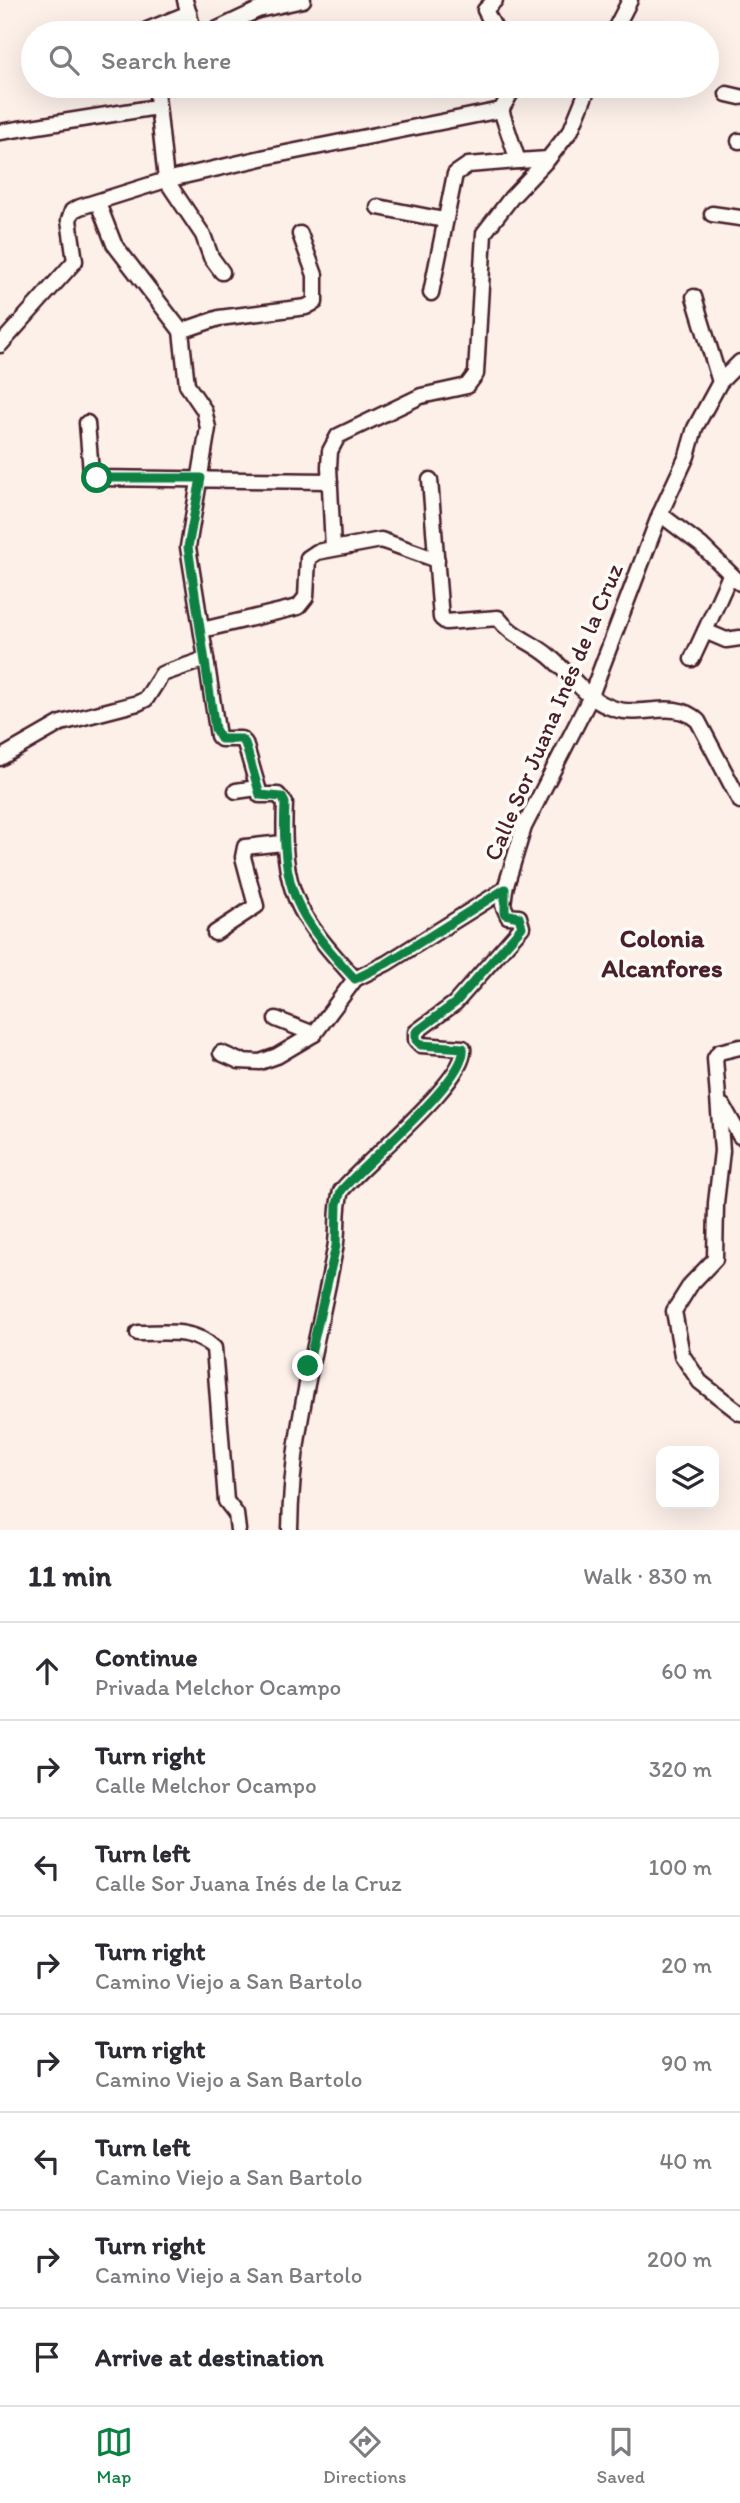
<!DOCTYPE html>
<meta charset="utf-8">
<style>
:root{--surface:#fff;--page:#f7f7f7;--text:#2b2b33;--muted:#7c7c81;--line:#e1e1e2;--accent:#0b8043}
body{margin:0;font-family:Itim,sans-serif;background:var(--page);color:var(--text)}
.controls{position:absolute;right:21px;bottom:21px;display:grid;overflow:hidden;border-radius:14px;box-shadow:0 7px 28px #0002}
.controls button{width:63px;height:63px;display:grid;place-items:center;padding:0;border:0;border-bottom:2px solid var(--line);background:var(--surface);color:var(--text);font:35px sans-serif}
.stop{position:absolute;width:21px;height:21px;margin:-16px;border:5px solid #0b8043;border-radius:50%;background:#fff}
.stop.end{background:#0b8043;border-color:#fff;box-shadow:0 2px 7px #0008}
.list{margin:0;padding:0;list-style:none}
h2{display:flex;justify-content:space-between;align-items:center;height:91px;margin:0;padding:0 28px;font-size:30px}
h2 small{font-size:23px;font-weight:400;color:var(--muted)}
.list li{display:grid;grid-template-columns:46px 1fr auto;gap:21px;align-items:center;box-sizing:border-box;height:98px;padding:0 28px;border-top:2px solid var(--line)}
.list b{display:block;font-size:26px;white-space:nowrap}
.list p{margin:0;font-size:23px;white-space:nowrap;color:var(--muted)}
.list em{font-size:23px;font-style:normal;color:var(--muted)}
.icon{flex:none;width:38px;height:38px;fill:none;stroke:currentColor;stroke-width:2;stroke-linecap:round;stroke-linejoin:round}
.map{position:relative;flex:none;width:740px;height:1530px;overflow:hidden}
.search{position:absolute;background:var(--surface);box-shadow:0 7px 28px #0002;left:21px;right:21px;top:21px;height:77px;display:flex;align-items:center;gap:18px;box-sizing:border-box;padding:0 24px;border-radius:38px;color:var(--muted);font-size:26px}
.sheet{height:875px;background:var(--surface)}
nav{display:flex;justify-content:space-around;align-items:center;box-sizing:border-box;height:98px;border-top:2px solid var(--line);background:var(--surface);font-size:19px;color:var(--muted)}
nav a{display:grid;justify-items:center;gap:4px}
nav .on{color:var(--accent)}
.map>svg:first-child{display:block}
</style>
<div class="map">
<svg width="740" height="1530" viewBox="0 0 740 1530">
<rect width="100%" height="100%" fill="#fcf0e9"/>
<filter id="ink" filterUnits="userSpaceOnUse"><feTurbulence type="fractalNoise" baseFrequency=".0143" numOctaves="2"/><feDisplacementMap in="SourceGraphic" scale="14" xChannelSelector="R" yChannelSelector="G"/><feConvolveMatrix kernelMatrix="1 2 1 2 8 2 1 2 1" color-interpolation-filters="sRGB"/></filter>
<g filter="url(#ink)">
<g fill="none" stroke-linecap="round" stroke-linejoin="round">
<defs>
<g id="minor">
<path d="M185,0L194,33"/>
<path d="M495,0L485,10L497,33"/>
<path d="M147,30L189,13"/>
<path d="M209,33L258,10L303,0"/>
<path d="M613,33L630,0"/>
<path d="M156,86L166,180L203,235L211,257L222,272"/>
<path d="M727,94L740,97"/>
<path d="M501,110L515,86"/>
<path d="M0,132L157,107"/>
<path d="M739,141H740"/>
<path d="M378,207L444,220"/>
<path d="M712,214L740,218"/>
<path d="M431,293L455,174L468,165L518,161"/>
<path d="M694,297L720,382"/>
<path d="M181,331L219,318L306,307L315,302V275L300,234"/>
<path d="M0,345L75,261L69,220L72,211L80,207L166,180L266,157L501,110L518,161L548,159L571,130L589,86"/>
<path d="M87,423L91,472L97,478L330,481"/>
<path d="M430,480L441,618L446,622L498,618C513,638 530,640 549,656C572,675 585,700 615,709C643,718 674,698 698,721L740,801"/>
<path d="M660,514L701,545L740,583"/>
<path d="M333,548L329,467L330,451L338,436L421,396L467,386L476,374L484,233L511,198L548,159"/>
<path d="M202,630L298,607L306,597L308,558L317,552L381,540L437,560"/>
<path d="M705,631L730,575"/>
<path d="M206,659L218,736L221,739H241L245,743L260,795H278L285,803C281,892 297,915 355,979"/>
<path d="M692,659L705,631L726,640L740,638"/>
<path d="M0,758L61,723L138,703L146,699L162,674L206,659L188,547L208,428L204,410L187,385L181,331L114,244L98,203"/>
<path d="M236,791L257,788"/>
<path d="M215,933L256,906L243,857L245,847L283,843"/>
<path d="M276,1019L314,1034"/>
<path d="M740,1047L719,1052L715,1058L722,1151L716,1203L715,1259L691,1284L674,1311L682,1355L700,1382L740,1413"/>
<path d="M221,1053L239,1061L260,1062L277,1056L314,1034L355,979L387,963L505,889"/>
<path d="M723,1106L740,1136"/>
<path d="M138,1333C165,1333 193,1328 214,1348L226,1501L236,1514L238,1530"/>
<path d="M290,1530C291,1430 317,1346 335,1249C339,1230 335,1210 341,1191C363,1163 469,1079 463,1048L421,1045L416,1040V1032L455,1003L522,927L519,917L508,916L503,905L505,889L524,827L590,698L660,514L687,456L695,428L720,382L740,362"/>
</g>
</defs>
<use href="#minor" stroke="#4a1f2b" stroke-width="19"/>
<use href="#minor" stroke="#fdfcf7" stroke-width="14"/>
</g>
</g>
<g fill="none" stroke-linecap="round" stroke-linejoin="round" filter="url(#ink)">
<path stroke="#0b8043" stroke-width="9" d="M97,478H201L188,547L215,729L221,739H241L245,743L260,795L282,797L285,803C281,892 297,916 355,979L387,963L505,889V914L519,917L522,927L455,1003L416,1032V1040L421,1045L463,1048C469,1078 363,1164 341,1191L337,1204L336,1246L308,1366"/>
</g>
<g text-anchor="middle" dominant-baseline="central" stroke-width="7" stroke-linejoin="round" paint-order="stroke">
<g font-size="24" fill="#4a1f2b" stroke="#fdfcf7">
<text transform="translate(553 712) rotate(-67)">Calle Sor Juana Inés de la Cruz</text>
</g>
<g font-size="26" font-weight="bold" fill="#4a1f2b" stroke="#fdfcf7">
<text x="662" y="938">Colonia<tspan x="662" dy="30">Alcanfores</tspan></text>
</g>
</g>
</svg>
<div class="controls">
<button><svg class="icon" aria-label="layers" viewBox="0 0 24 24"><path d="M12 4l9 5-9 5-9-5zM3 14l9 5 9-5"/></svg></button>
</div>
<div class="stop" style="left:97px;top:478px"></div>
<div class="stop end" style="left:308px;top:1366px"></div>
<div class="search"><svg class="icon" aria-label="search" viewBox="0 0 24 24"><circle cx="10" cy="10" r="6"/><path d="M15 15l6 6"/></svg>Search here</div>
</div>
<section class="sheet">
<h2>11 min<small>Walk · 830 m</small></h2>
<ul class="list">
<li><svg class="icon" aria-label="ahead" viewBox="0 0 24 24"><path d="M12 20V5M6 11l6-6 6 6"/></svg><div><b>Continue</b><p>Privada Melchor Ocampo</p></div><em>60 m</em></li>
<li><svg class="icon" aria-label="right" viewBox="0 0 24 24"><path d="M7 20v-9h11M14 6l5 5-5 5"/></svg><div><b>Turn right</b><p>Calle Melchor Ocampo</p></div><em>320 m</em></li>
<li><svg class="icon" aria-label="left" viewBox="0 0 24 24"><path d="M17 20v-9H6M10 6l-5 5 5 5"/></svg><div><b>Turn left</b><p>Calle Sor Juana Inés de la Cruz</p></div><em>100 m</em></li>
<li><svg class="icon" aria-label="right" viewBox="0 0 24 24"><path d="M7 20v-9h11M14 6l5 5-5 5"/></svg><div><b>Turn right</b><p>Camino Viejo a San Bartolo</p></div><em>20 m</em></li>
<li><svg class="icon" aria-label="right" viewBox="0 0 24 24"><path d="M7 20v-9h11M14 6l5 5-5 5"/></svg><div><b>Turn right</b><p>Camino Viejo a San Bartolo</p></div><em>90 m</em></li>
<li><svg class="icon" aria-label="left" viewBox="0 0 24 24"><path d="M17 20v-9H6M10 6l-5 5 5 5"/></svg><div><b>Turn left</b><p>Camino Viejo a San Bartolo</p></div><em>40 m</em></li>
<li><svg class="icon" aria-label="right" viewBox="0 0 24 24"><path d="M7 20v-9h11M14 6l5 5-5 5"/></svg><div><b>Turn right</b><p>Camino Viejo a San Bartolo</p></div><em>200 m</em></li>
<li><svg class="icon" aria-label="arrive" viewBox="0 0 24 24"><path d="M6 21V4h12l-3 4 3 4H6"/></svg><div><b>Arrive at destination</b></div></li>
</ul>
</section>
<nav>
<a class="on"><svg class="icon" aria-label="map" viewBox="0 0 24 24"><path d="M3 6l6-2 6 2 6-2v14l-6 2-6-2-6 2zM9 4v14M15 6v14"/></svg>Map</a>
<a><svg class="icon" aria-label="directions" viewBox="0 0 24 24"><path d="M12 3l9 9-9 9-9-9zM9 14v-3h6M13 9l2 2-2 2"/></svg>Directions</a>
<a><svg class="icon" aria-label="saved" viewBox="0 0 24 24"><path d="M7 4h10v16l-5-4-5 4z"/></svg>Saved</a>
</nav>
